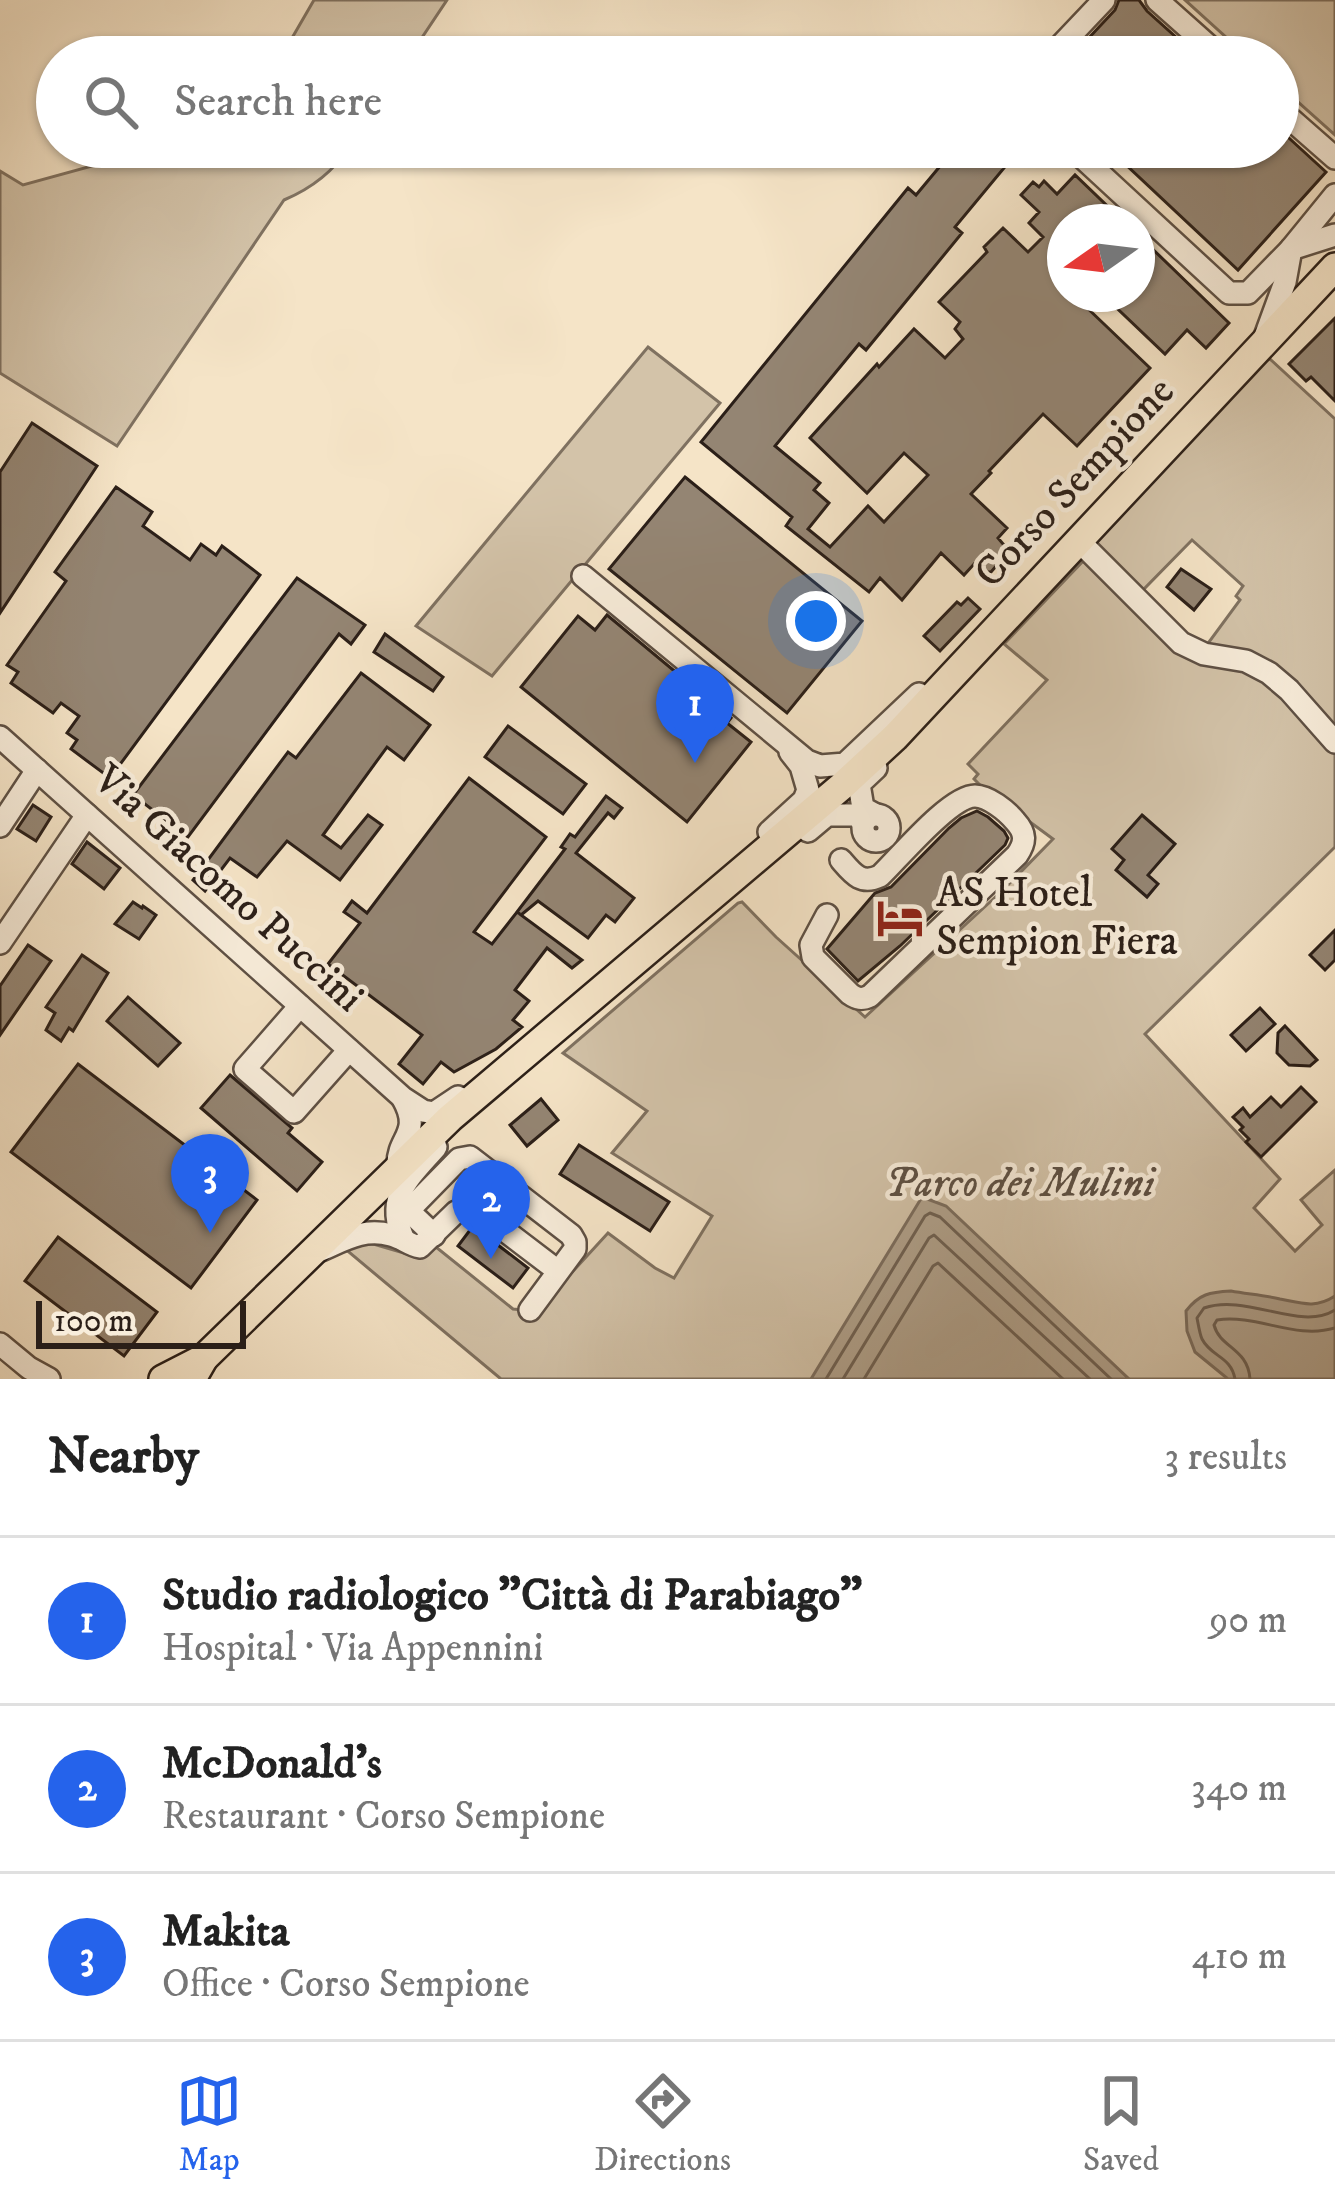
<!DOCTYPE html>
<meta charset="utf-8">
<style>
:root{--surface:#fff;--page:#f6f6f6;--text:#222;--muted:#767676;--line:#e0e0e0;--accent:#2563eb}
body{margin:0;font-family:"IM FELL DW Pica",serif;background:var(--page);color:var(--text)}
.compass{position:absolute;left:1047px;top:204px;width:108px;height:108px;border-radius:50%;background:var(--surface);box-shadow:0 3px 9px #0004;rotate:256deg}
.scale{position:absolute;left:36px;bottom:30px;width:210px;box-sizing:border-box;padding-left:12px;border:6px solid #2b1f18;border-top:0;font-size:33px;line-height:42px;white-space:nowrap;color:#2b1f18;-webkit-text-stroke:9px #f8eddb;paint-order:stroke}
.you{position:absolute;left:816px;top:621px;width:42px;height:42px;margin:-30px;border:9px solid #fff;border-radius:50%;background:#1a73e8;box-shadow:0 0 0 18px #1a73e833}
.badge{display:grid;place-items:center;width:78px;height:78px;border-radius:50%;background:var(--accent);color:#fff;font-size:39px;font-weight:700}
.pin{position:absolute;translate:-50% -99px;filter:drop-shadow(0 3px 6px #0008)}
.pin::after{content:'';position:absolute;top:63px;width:42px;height:36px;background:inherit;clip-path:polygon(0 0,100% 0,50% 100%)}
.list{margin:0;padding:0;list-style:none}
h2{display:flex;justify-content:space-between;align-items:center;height:156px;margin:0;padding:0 48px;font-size:51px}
h2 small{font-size:39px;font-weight:400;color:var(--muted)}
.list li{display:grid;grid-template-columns:78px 1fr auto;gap:36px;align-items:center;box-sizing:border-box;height:168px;padding:0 48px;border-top:3px solid var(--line)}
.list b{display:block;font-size:45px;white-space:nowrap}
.list p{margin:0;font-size:39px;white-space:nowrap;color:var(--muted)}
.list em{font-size:39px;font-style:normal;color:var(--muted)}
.icon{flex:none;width:66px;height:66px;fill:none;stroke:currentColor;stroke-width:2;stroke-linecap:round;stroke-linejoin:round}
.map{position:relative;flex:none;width:1335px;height:1379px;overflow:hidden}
.search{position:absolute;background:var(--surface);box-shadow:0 3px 9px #0004;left:36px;right:36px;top:36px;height:132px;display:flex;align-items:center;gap:30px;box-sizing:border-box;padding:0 42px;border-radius:66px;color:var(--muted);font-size:45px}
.sheet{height:660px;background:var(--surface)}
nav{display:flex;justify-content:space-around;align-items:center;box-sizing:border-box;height:168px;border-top:3px solid var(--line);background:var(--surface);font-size:33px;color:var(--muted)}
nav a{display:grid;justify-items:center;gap:6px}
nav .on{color:var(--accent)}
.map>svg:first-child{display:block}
</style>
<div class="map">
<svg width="1335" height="1379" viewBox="0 0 1335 1379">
<rect width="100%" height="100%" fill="#f5e4c7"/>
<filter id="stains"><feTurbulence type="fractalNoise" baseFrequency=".00167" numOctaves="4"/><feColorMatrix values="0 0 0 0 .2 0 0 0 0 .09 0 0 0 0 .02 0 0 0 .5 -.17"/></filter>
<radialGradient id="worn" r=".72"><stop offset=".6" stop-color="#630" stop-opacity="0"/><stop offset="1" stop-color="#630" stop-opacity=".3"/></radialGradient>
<g fill="#d3c3a9" stroke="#7f7160" stroke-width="3">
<path d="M314,0H447L409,57H281Z"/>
<path d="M1185,0H1335V135L1278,84V57H1248Z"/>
<path d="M161,147H349C334,171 310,189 284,200L117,446L0,373V171L23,185Z"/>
<path d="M648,347L720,403L492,676L416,626Z"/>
<path d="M1270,359L1335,419V732L1283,676L1206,646L1240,600L1236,596L1243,586L1192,540L1139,594L1095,550V540L1262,362Z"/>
<path d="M1087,557L1188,658L1260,673L1335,754V847L1145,1034L1280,1179L1254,1208L1295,1251L1322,1225L1301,1200L1335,1170V1379H501L344,1248L370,1243L417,1257L436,1247L513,1309L524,1310L531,1317L608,1233L655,1268L674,1278L712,1216L612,1153L647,1111L563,1053L738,903L742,902L776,937L865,1017L1003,890L1053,839L980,785L974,779L978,774L968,764L1047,680L1004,644Z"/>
</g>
<g fill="#b0a18c" stroke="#7b6d5e" stroke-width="3">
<path d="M922,1197L946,1206L1129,1379H811Z"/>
<path d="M1231,1291C1247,1294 1264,1295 1280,1299C1301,1303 1315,1309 1335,1296V1379H1228L1195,1352L1187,1331L1186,1311C1199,1294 1210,1292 1231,1291Z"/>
</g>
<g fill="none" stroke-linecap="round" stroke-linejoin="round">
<g stroke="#6e6052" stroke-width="3">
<path d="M826,1379L925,1216L930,1213L940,1217L1111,1379"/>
<path d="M843,1379L929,1238L934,1235L1090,1379"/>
<path d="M864,1379L933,1266L938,1263L1063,1379"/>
<path d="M1235,1379C1231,1356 1211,1357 1202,1339C1200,1335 1198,1323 1197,1318L1204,1308C1247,1293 1300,1332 1335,1310"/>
<path d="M1250,1379C1248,1348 1220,1348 1214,1325L1217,1320C1257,1314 1295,1340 1335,1328"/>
</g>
</g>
<g fill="#948573" stroke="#2b1f18" stroke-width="3">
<path d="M1119,0H1139L1147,11L1198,57H1071L1115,10Z"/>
<path d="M1278,128L1326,172L1238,270L1107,147H1278Z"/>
<path d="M956,147H978L1004,168L955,227L962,233L866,350L859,344L775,446L820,483L814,490L829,503L808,529L830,547L868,506L884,522L928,475L904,453L867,493L810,438L877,364L879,367L914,329L945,358L963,339L955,329L960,322L939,302L987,252L984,247L1003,228L1028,252L1043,237L1029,223L1039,212L1021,195L1033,182L1039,187L1044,181L1057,194L1075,175L1124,222H1065V294H1090L1082,303L1150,368L1077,446L1043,414L989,471L991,473L971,494L1007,528L998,538L1009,551L991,572H983L974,564L964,575L941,553L902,600L880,578L869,592L786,526L792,517L701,442L908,188L916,195Z"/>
<path d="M1137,234L1229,323L1206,348L1187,330L1165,354L1102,294H1137Z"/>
<path d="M1335,318V401L1311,377L1306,381L1289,364Z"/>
<path d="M32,423L97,466L0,613V472Z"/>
<path d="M685,477L862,621L787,713L609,569Z"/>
<path d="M116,487L152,512L143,526L190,560L201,544L216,555L222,546L260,575L110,778L71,749L77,740L67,733L79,716L61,703L53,713L11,683L18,672L7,665L66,581L55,572Z"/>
<path d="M1181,569L1211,589L1194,610L1167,587Z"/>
<path d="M297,578L365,625L351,644L339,634L188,837L133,795Z"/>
<path d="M968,598L980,609L940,651L924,636L957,602L961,605Z"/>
<path d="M607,615L731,718L727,723L751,742L687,822L521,687L578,616L595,630Z"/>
<path d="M385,634L443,677L433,691L374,652Z"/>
<path d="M361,673L430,725L404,760L387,747L323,835L341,848L368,815L382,825L340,880L287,841L257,877L230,858L205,891L193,880L288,752L296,758Z"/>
<path d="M508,726L586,784L563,814L485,757Z"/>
<path d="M469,778L546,837L474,932L492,944L517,912L520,914L517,912L565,849L561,847L570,834L575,837L606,796L622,808L614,818L608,813L576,853L634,898L615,922L606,915L588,938L538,901L521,915L582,960L572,968L547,948L515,990L529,1001L513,1020L522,1027L496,1049L454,1072L441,1062L423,1084L399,1064L422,1035L328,964L360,923L344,912L352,901L367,913Z"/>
<path d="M33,805L51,817L36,841L17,829Z"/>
<path d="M977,811L988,817L1004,831L1008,838L1005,845L900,946L858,981L827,949L875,893L891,887L949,828L961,818Z"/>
<path d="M1142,815L1175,844L1148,875L1158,884L1147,897L1116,870L1124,860L1112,849Z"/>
<path d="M87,842L120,868L104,889L72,864Z"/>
<path d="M133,902L142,908L143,906L156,915L139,939L115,924Z"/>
<path d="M1335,930V960L1325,970L1310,955Z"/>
<path d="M28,945L51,961L0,1035V986Z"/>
<path d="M82,955L108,973L73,1031L69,1028L61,1041L46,1030L55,1013L46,1007Z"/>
<path d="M128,997L180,1043L158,1066L107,1021Z"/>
<path d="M1260,1008L1275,1024L1246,1051L1231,1035Z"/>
<path d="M1285,1026L1317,1060L1310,1066L1289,1065L1277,1053L1278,1033Z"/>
<path d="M78,1064L257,1200L191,1288L11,1152Z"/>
<path d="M230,1075L292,1128L288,1133L322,1162L297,1191L201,1108Z"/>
<path d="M1301,1087L1316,1102L1261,1157L1246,1142L1249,1139L1240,1130L1243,1127L1233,1117L1243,1108L1250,1117L1271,1097L1281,1107Z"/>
<path d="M541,1099L558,1120L527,1146L510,1125Z"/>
<path d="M579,1145L669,1202L650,1231L560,1174Z"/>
<path d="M473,1226L528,1268L513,1288L458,1246Z"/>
<path d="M58,1237L157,1312L124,1356L25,1281Z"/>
</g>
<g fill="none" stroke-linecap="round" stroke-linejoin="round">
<defs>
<g id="minor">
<path d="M1157,0L1221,57"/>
<path d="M1050,57L1104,0"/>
<path d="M1278,108L1335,158"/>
<path d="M1071,147L1229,293H1248L1291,249L1335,195"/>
<path d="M1263,342L1285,282L1291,249L1335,235"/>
<path d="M1078,540L1181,643L1204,654L1246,661L1269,673L1289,690L1335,742"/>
<path d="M583,576L807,761L820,766L845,764L919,694"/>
<path d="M0,737L403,1098L423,1111L434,1113L458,1097"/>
<path d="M874,814L863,808L859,784L876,768"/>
<circle cx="876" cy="828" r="13"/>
<path d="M0,826L37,770"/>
<path d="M808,831L827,815H858L863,824"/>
<path d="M769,832L804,800L808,790L801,766L790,752"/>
<path d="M827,915L811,945L813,957L850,994C857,999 862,1000 870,996L1017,855C1026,842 1026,833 1015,821C1007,811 988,796 975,796C950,796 899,858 880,876C861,885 853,874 841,860"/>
<path d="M0,943L87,815"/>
<path d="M300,1006L245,1069L294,1112L349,1050"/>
<path d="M398,1164C398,1137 422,1133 403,1099"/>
<path d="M434,1235L413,1215L411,1208L459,1159L470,1157L571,1235L575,1242V1249L530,1310"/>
<path d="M404,1240C384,1197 409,1178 436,1147"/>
<path d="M321,1250C346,1239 364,1228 391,1235C403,1238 409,1245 420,1247L456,1212L467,1207L479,1211L558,1271"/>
<path d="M0,1344L29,1368L49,1379"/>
</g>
<g id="major">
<path d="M163,1379L204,1358"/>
<path d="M192,1379L204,1358L450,1118L842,786L895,737L1335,267"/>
</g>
</defs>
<use href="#minor" stroke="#5e5044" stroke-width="26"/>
<use href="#major" stroke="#2b1f18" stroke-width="32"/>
<use href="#minor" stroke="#f8eddb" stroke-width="21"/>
<use href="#major" stroke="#f5e4c7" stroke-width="27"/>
</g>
<defs>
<symbol id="hotel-bare" viewBox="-9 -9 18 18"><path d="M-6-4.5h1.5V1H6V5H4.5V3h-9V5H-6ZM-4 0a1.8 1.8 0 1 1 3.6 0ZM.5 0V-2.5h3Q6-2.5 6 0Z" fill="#8f2418" stroke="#f8eddb" stroke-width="2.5" paint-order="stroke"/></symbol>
</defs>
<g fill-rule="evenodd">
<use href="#hotel-bare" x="867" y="885" width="66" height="66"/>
</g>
<g text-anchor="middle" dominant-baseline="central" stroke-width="9" stroke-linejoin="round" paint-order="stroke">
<g font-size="42" fill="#2b1f18" stroke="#f8eddb">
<text transform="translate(1075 483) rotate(-47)">Corso Sempione</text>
<text transform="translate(228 889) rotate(42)">Via Giacomo Puccini</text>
</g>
<g font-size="42" fill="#2b1f18" stroke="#f8eddb" text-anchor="start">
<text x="936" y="894">AS Hotel<tspan x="936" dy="48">Sempion Fiera</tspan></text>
</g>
<g font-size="42" font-style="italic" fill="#5d5044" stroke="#f8eddb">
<text x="1020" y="1184">Parco dei Mulini</text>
</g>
</g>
<rect width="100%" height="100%" filter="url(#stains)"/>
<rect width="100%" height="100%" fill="url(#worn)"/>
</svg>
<svg class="compass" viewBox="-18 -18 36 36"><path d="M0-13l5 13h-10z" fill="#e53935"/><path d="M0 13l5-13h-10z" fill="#767676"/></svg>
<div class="scale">100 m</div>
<div class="you"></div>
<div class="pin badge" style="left:695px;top:763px">1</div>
<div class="pin badge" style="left:491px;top:1259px">2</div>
<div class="pin badge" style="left:210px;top:1233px">3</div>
<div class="search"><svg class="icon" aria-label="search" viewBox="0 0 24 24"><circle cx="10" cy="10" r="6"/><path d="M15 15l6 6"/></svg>Search here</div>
</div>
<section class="sheet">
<h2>Nearby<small>3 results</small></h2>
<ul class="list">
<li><span class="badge">1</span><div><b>Studio radiologico &quot;Città di Parabiago&quot;</b><p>Hospital · Via Appennini</p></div><em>90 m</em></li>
<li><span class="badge">2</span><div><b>McDonald's</b><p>Restaurant · Corso Sempione</p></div><em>340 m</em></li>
<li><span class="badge">3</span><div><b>Makita</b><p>Office · Corso Sempione</p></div><em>410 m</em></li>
</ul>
</section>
<nav>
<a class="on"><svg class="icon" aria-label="map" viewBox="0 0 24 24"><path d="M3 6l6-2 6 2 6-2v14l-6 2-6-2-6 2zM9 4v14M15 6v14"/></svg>Map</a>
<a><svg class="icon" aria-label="directions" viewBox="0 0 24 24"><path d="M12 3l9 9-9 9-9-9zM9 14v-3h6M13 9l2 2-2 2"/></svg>Directions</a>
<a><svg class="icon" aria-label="saved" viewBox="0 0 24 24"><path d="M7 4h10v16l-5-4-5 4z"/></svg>Saved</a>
</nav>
